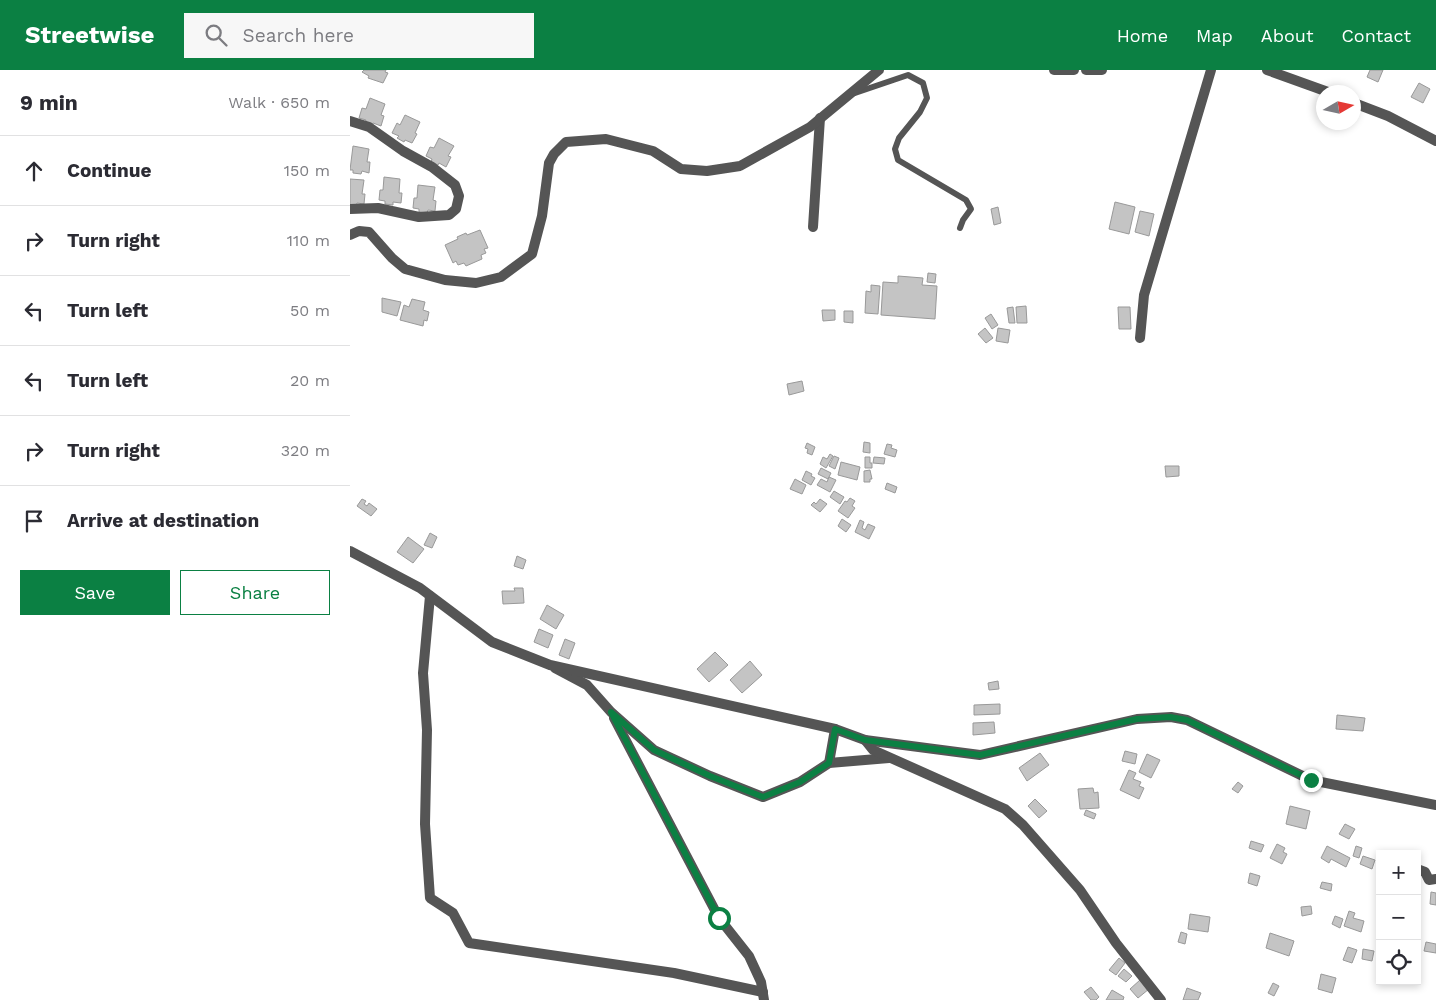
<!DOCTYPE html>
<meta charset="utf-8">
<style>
:root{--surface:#fff;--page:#f7f7f7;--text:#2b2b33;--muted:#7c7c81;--line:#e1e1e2;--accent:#0b8043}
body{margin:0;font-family:"Work Sans",sans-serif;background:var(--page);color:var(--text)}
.controls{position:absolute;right:15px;bottom:15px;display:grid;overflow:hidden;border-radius:0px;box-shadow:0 2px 8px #0003}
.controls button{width:45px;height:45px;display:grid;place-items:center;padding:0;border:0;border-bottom:1px solid var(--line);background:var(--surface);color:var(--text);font:25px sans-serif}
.compass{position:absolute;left:966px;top:15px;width:45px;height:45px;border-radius:50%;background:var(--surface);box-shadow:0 2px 8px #0003;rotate:81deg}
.stop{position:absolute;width:15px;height:15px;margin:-11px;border:4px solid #0b8043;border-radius:50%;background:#fff}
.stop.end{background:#0b8043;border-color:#fff;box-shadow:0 1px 5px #0008}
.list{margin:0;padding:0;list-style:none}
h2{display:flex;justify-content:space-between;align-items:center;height:65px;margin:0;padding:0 20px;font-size:21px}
h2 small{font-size:16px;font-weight:400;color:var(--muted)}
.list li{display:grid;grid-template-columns:32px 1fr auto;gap:15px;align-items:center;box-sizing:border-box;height:70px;padding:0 20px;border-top:1px solid var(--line)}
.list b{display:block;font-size:19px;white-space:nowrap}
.list em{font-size:16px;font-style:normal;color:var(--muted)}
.actions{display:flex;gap:10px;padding:15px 20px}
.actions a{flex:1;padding:11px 0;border:1px solid var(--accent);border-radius:0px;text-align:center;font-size:18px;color:var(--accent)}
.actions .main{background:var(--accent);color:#fff}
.icon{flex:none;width:28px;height:28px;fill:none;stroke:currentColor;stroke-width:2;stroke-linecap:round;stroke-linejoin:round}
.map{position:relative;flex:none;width:1086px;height:930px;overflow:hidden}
header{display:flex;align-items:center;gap:30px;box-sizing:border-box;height:70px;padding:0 25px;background:var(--accent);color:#fff}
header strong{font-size:24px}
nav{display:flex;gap:28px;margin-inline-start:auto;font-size:18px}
.search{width:350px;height:45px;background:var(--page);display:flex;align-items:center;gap:12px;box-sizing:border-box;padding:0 18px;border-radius:0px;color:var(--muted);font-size:19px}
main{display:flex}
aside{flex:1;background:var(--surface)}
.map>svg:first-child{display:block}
</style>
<header>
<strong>Streetwise</strong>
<div class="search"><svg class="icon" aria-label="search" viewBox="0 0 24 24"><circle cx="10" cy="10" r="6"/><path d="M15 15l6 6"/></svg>Search here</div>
<nav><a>Home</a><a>Map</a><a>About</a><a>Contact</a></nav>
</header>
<main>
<aside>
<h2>9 min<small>Walk · 650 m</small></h2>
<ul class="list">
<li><svg class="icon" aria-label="ahead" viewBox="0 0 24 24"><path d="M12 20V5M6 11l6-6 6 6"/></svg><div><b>Continue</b></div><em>150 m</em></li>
<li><svg class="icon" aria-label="right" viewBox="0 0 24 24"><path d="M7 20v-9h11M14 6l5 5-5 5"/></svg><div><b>Turn right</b></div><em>110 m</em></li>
<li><svg class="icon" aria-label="left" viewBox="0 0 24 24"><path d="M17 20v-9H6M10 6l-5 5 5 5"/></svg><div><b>Turn left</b></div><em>50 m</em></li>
<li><svg class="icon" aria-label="left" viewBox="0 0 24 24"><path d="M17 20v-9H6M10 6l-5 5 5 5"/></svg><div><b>Turn left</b></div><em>20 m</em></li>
<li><svg class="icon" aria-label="right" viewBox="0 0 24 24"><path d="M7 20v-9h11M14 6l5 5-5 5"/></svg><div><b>Turn right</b></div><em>320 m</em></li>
<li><svg class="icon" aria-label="arrive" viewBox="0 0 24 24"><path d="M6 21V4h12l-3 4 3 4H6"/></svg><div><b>Arrive at destination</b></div></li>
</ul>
<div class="actions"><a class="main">Save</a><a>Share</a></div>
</aside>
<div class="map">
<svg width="1086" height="930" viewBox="0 0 1086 930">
<rect width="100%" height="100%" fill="#fff"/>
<g fill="#c4c4c4" stroke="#999">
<path d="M14,0H36L35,2L38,3L33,13L18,8L19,6L12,2Z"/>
<path d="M1020,0H1033L1028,12L1017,7Z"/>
<path d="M1069,13L1080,19L1073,33L1061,27Z"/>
<path d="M20,28L35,34L31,45L34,46L31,56L23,53L22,55L15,53L16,50L9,48L12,38L16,39Z"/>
<path d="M55,45L70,52L65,63L67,64L62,73L55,70L54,72L47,68L49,66L42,63L47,53L50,55Z"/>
<path d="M89,68L104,76L98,86L101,87L96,97L89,93L88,95L81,92L82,89L76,86L80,77L84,78Z"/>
<path d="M3,76L19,79L17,92H20L19,103L12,101L11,104L3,103V100H0Z"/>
<path d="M34,107L50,109L49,123H52L51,133L43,132V135L35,134V131L29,130L30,120H33Z"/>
<path d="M0,109L14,110L12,124H15L14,134L7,133L6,136L0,135Z"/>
<path d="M68,115L85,117L83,130L86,131L85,141L78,140L77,143L69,142V139L63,138L64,128H67Z"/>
<path d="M765,132L785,137L779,164L759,159Z"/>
<path d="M648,137L651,153L644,155L641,139Z"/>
<path d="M790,141L804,144L799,166L785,162Z"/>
<path d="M130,160L138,178L134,179L136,183L131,185L132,189L116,196L114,193L108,195L106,191L103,193L95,175L108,169L107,167L116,163L117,165Z"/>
<path d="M578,203L586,204L585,213L577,212Z"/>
<path d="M548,206L573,208L572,215L587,216L585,249L531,245L533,212L548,213Z"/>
<path d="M521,215L530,216L528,244L515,243L516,221L521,222Z"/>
<path d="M32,228L51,232L47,246L32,242Z"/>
<path d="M62,229L75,232L73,240L79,242L77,251L74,250L73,256L50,250L54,235L59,237Z"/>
<path d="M676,236L677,253H667L666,237Z"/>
<path d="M663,237L665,253H659L657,238Z"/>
<path d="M768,237H780L781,259H769Z"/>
<path d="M472,240H485V250L473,251Z"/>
<path d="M494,241H503V253L494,252Z"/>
<path d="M641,244L648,255L642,259L635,248Z"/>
<path d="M635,258L643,268L636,273L628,264Z"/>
<path d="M648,258L660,260L658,273L646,271Z"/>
<path d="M452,311L454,321L439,325L437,314Z"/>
<path d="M514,372L520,373V383L513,382Z"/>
<path d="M457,373L465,377L462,385L457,383L458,379L455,378Z"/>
<path d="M537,374L542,375L541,378L547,380L545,387L534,384Z"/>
<path d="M480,384L483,386L476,398L470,394L473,387L477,389Z"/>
<path d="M484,386L489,388L485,399L479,396Z"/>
<path d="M515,387H520V393H522V398H515Z"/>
<path d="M524,387L535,388L534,394L523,393Z"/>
<path d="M491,392L510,397L507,410L488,405Z"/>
<path d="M815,396H829V406L816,407Z"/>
<path d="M471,398L481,403L478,409L468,404Z"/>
<path d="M520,400L522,409H520V412H514V401Z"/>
<path d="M456,401L462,404L461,406L465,408L461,415L452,410Z"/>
<path d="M479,407L486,410L480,422L467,415L471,409L477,412Z"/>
<path d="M445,409L456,415L452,424L440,419Z"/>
<path d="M537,413L547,417L545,423L535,419Z"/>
<path d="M484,421L494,427L490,434L480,427Z"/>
<path d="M500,428L505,431L502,436L505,438L498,448L488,441L495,431L497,432Z"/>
<path d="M12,429L16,431L14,434L17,436L19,433L27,439L21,446L7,436Z"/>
<path d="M470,429L477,434L470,442L461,435L464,432L466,434Z"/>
<path d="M492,449L501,455L496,462L488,456Z"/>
<path d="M510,450L514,452L512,458L515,460L518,454L525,457L519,469L505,462Z"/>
<path d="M80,463L87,467L82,478L74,475Z"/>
<path d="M58,467L74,479L63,493L47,482Z"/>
<path d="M167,486L176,490L173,499L164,496Z"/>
<path d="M164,518H173L174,533L153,534L152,521H165Z"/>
<path d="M197,535L214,545L206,559L190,549Z"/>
<path d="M189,559L203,565L198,578L184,572Z"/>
<path d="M215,569L225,573L219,589L209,585Z"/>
<path d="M365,582L378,595L359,612L347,599Z"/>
<path d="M400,591L412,605L392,623L380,610Z"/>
<path d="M648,611L649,619L639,620L638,613Z"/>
<path d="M650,634V644L624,645V635Z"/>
<path d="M987,645L1015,648L1013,661L986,659Z"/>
<path d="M644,652L645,663L623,665V653Z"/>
<path d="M775,681L787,684L785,694L772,691Z"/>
<path d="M690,683L699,695L677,711L669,698Z"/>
<path d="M797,684L810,690L801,708L789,702Z"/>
<path d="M779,700L786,703L783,709L791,712L789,716L794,718L789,729L770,720Z"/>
<path d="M888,712L893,716L888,723L882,719Z"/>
<path d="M743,718L744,723L748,722L749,738L730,739L728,719Z"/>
<path d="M685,729L697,741L689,748L678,736Z"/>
<path d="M940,736L960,741L956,759L936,754Z"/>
<path d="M736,740L746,744L744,749L734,745Z"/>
<path d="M995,754L1005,759L999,769L989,764Z"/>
<path d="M901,771L914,775L911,782L899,778Z"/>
<path d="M927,774L935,778L933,782L937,784L932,794L920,788Z"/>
<path d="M977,776L1000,788L996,797L981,789L979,793L971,788Z"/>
<path d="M1006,776L1012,778L1009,788L1003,786Z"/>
<path d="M1013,786L1025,790L1022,799L1010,794Z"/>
<path d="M900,803L910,806L907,816L898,813Z"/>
<path d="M972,812L982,814L981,821L970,818Z"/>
<path d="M1081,822L1086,823V835L1080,834Z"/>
<path d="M961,836L962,844L952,846L951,837Z"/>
<path d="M999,841L1005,843L1003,848L1014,851L1011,862L994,856Z"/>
<path d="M840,844L860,847L858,862L838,859Z"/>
<path d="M985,846L993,849L990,858L982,854Z"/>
<path d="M831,862L837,864L835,874L828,872Z"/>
<path d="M920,863L944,871L939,886L916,878Z"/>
<path d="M1076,872L1086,874V883L1074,881Z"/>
<path d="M998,877L1007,880L1002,893L993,890Z"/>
<path d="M1013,879L1024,881L1022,891L1012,889Z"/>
<path d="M769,888L775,893L766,905L759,900Z"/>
<path d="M774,899L782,906L776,912L768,906Z"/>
<path d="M971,904L986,908L982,923L968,919Z"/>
<path d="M790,910L799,919L788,928L780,919Z"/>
<path d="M923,913L929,916L924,926L918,923Z"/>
<path d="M741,917L749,927L746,930H741L734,922Z"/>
<path d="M837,918L851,923L848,930H833Z"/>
<path d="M762,920L774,927L773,930H756Z"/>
</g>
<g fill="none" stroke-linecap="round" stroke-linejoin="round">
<path stroke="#555" stroke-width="6" d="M505,23L558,5L573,13L577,28L570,42L549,68L545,79L548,90L616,130L621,139L613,150L610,158"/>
<g stroke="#555" stroke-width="10">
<path d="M917,0L978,22"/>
<path d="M1004,33L1038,46L1086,71"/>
<path d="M0,51L19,57L53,81L82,97L105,115L109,126L106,139L99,145L69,147L28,138L0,139"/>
<path d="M463,157L470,48"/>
<path d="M790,268L794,225L861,0"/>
<path d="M80,526L73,603L77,660L75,754L80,828L103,843L119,873L324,903L413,922"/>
<path d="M205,598L237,615L261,642L304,680L360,706L413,727L450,712L479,693L539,688"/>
<path d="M264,648L369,848L399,886L411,912L414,930"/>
<path d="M515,670L523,680L655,739L673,755L730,820L766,873L811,930"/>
<path d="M479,693L485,659"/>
<path d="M1067,799L1075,802L1079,810L1086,809"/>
</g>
<g stroke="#555" stroke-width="10">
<path d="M704,0H724"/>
<path d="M736,0H752"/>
<path d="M0,165L9,161L19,162L42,188L55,199L95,210L126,213L151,207L182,184L192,146L199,93L204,84L216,72L256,69L303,81L331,99L357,101L390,96L460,57L529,0"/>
<path d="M0,481L70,518L142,572L200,595L485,659L515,670L630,685L787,649L821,647L837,650L961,710L1086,735"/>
</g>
</g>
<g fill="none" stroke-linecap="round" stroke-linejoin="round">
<path stroke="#0b8043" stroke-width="6" d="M369,848L261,642L304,680L360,706L413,727L450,712L479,693L485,659L515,670L630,685L787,649L820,647L837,650L961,710"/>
</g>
</svg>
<div class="controls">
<button>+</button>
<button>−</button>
<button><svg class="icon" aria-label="locate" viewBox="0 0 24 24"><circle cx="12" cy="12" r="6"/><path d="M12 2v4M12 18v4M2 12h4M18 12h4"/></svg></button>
</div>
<svg class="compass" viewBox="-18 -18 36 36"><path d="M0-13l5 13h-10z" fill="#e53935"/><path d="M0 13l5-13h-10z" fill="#7c7c81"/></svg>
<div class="stop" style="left:369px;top:848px"></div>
<div class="stop end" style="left:961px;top:710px"></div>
</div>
</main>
